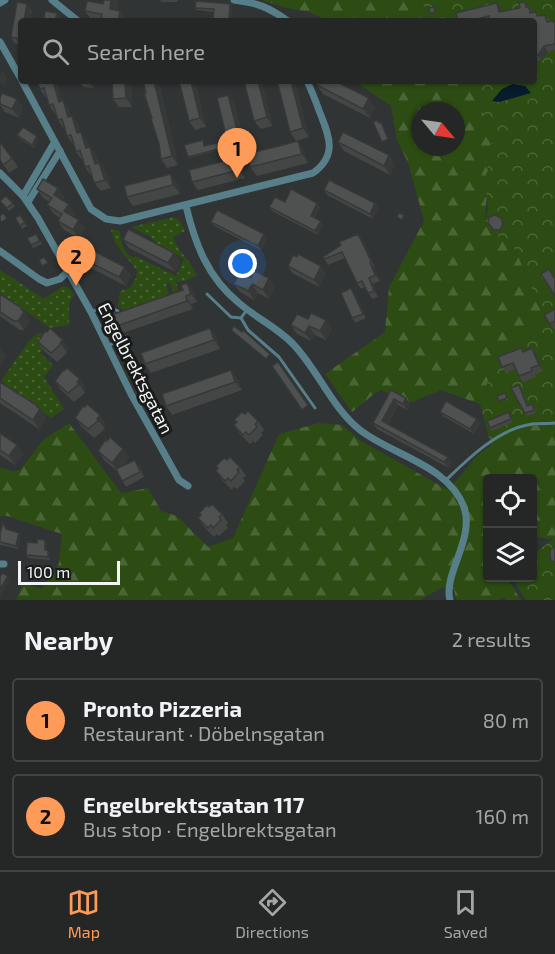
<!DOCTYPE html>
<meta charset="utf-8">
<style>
:root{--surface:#252727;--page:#313333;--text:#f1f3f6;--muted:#a3a5a7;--line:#424444;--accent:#fe9b59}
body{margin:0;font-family:"Exo 2",sans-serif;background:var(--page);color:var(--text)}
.controls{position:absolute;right:18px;bottom:18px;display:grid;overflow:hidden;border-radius:6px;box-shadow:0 2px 4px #0004}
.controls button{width:54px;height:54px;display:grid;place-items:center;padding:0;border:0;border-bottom:2px solid var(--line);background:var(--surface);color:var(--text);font:30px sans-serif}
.compass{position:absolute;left:411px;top:102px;width:54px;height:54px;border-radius:50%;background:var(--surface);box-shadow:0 2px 4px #0004;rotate:119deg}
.scale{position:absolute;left:18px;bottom:15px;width:102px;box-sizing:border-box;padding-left:6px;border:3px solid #f3f5f5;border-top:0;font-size:16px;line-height:21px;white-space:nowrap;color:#f3f5f5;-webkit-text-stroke:4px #1a1c1b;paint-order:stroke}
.you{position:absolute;left:243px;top:264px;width:21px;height:21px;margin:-15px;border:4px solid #fff;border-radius:50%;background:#1a73e8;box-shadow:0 0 0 9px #1a73e833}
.badge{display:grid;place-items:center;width:39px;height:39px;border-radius:50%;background:var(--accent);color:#111;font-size:20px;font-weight:700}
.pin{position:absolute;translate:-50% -50px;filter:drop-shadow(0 2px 3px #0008)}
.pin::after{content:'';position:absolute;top:32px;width:21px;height:18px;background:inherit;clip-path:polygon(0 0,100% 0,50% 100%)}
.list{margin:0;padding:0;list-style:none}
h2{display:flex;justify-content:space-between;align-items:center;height:78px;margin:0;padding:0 24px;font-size:26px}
h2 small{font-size:20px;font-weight:400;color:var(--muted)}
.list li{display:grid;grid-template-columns:39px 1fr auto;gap:18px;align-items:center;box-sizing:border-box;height:84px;margin:0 12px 12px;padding:0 12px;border:2px solid var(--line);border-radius:6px}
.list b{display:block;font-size:22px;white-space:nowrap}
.list p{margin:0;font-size:20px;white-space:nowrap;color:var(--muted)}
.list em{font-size:20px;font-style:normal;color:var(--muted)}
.icon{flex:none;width:33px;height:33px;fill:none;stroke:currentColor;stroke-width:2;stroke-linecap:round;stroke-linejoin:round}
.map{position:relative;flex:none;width:555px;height:600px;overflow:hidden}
.search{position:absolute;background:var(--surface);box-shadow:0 2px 4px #0004;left:18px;right:18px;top:18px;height:66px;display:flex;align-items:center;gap:15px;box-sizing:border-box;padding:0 21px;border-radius:6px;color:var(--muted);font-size:22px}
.sheet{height:270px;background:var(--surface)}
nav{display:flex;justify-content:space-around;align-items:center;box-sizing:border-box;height:84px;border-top:2px solid var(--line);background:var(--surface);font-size:16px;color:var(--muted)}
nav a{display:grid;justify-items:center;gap:3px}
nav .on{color:var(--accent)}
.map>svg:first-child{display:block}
</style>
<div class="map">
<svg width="555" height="600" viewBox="0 0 555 600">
<defs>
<pattern id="grass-dots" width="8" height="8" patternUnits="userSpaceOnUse" patternTransform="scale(1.5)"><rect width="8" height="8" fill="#2c4c13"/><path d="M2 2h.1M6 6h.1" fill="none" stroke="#4b6636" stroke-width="1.8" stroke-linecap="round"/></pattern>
<pattern id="forest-firs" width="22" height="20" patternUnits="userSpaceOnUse" patternTransform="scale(1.5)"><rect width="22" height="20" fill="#2c4c13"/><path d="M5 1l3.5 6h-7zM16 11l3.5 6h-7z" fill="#4b6636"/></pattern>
<pattern id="park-crowns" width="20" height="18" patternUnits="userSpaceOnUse" patternTransform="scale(1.5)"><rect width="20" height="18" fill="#2c4c13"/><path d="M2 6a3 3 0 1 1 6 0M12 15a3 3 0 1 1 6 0" fill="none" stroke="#4b6636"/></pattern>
</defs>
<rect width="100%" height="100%" fill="#313434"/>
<g fill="url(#grass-dots)">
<path d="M174,217L180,221L185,231L173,237C179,253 190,260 197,275L185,281L176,282L178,290L173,293L170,282L166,284L170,296L125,312L118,306L120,291L130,288L136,278L137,270C126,256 114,247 111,229L120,231C121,243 122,252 134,258L135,256L176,276L184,259L157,244L151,237L131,227Z"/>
<path d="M0,270L44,299L63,286L68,287L74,294L69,304V325L50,328L0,293Z"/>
<path d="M38,333L52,334L40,353L53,365L44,377L64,409L51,418L1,381L28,342Z"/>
</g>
<g fill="url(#forest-firs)" fill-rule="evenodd">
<path d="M262,0H419L434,21H328L310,12L287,8Z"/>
<path d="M355,81H472L493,141L487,152L488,170L485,226L515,249L546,321L496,358L480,404L441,390L409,403L381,390L374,394L352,412L325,374L385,332L389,287L424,221L408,162L397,140L391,106ZM420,111H456V147H420Z"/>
<path d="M69,423L121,493L148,488L161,511L177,516L208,547L233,538L279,434L319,423L342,425L358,439L446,489L456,481L478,455L491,445L527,426L555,425V540L533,536L532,478H488V578H507L521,600H506L504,597L498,600H456L454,589L441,588L420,600H16L21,589V582L42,589L49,576L55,572L59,563L62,534L4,515L0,517V467L11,471L20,470L43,440Z"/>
</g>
<g fill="url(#park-crowns)">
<path d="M419,0H555V425L527,426L491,445L480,404L496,358L546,321L515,249L485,226L488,207L485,177L488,170L487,152L493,141L472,81H534V21H434Z"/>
<path d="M555,538V600H526L512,578H532L533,554Z"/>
</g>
<path fill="#061c2c" d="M513,84L525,86L531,93L499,102L492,101L502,89Z"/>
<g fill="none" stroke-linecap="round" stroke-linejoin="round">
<g stroke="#577f8a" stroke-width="3">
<path d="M207,294L231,317L241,318"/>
<path d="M93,311L108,306L118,311"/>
<path d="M246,311L241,318L248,330L279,357L315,408"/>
<path d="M108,346L127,336"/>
<path d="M446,480C467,460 496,431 527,425C536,423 546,424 555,423"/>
</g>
<g stroke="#577f8a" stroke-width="7">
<path d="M52,0L78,21"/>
<path d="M234,0C258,3 268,7 288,21"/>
<path d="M0,3L5,0"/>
<path d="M0,42L21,79"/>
<path d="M22,81L91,209L106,219L120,221L313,173C338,155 329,136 320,113C316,102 312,91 307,81"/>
<path d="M0,173L23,196L38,218L91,312L131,394L159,444L179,480L188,486"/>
<path d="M23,196L54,143"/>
<path d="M28,202L60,151"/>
<path d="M186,206C195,244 208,278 239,303C256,318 278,328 293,344C318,370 332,408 360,430C392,455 448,465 464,507C475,539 443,574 450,600"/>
<path d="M0,251L39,279L47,283L60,279L68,271"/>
<path d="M0,564H4"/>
</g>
</g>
<g fill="#444645">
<path d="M104,0H116L118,2L116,10L120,11L126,19L125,21H101L91,19L85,11L103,4Z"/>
<path d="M160,0H178L177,2H162Z"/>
<path d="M525,2L533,12H536L539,16L545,15L550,21L555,23V50L548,52L542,60L534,62V21H458L497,3L501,9L502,12L520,8Z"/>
<path d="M27,4L32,10L30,21H21V45L15,44L11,37Z"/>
<path d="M230,4L232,7L214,12L197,10L195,8Z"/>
<path d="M37,81H62L63,82L57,84L62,101L63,100L69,109L71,116H72L78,124L80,132L87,140L89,147H90L96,156L99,163L106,171L111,188L101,191L94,183L92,176H91L85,167L83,160H82L76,152L74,144H73L67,136L65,129H64L58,120L56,113L55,114L49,105L47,98H46L40,89Z"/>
<path d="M78,81H94L93,88L83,87Z"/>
<path d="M112,81H131L132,107H119L113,99Z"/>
<path d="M179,81H195L206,127L195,130L189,121Z"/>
<path d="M244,81L273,126L261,129L254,121Z"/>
<path d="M277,81H293L296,86L309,137L296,141L290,132Z"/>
<path d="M317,85L375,107L370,118L323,94Z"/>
<path d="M160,87L178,165L167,168L161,159L159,144L152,118Z"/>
<path d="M0,98L17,99L23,108L19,118L5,112L0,105Z"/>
<path d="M234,103L247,154L236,157L229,148Z"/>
<path d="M17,135L39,139L34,148L19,138Z"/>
<path d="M203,140L205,146L218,145L219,150L189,158L188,157Z"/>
<path d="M298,141L304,150L308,163L257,176L250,167Z"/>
<path d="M338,142L395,164L390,175L344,151Z"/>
<path d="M12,158L18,167L9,173L0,160Z"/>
<path d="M236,158L242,167L245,178L198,190L192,182Z"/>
<path d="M177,182L180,194L133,206L127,197Z"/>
<path d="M58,188L64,197L62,200L75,213L73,216L85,228L79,238L64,230L58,221L60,218L54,214L47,205L49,202L43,198L37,189Z"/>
<path d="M324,190L379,208L373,219L327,195Z"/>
<path d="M0,201L13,203L15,206L9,211Z"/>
<path d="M285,202L320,207L314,218L323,225L318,235L272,211L269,207Z"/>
<path d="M20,215L27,226L22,229L15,218Z"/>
<path d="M211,222L267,239L261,250L214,226Z"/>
<path d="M358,234L362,240L375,267H374L380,281L373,284L378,297L372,299L365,287L361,289L357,283L345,258L328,265L323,257Z"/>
<path d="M38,237L42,244L33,248L31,245Z"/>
<path d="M123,240L180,261L175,272L129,248Z"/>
<path d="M73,254L131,275L126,286L79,262Z"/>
<path d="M288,266L326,273L319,287L292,273Z"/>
<path d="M251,278L275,287L269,299L258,293L254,300L240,292L234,284Z"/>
<path d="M351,288L355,293L366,318L355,323L352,318Z"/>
<path d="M183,290H193L197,302L191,304L193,309L126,332L114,338L109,331L111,307L116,314Z"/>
<path d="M0,294L22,308L30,320L24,330H20L0,316Z"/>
<path d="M555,309V330H554L544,315Z"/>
<path d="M308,319L332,329L326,340L315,335L311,341L297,334L291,325Z"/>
<path d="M210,328L216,337L220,349L151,373L145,364Z"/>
<path d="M63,340L69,349L66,351L67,353L57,362L44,351L38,342Z"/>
<path d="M524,351L536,354L543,371L535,374L536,377L523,382L519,376L516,369L506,373L502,367Z"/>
<path d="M231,370L237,379L242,390L172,415L166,406Z"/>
<path d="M80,379L86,388L84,391L85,393L74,402L61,390L55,381Z"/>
<path d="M0,382L38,406L46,418L39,429L0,403Z"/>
<path d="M519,385L521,388L528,406L534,407L536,413L527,416L511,388Z"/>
<path d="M391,390L410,404L407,410L398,405L388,424L448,457L452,463L449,468L377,429L373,423Z"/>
<path d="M83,406L106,424L104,427L105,429L94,438L81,426L75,418Z"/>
<path d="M440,412L477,419L480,423L474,434L443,416Z"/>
<path d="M509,412L513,422L492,431L490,428Z"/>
<path d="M245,414L258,421L264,430L261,433L263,435L255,443L253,441L250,444L240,434L234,425L236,423L234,420Z"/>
<path d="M0,433L17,445L23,454L15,465L0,455Z"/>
<path d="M98,451L129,457L123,466H139L144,477L126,487L117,471L104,460Z"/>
<path d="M227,460L240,467L246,476L243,478L245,481L237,489L234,487L232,490L222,480L216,471L218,469L216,466Z"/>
<path d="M209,507L222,514L228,523L226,525L228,528L219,536L217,534L214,537L204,527L198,518Z"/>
<path d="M7,530L21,536L18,549L0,545V533Z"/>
<path d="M47,543V550L50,553V560L28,558L26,555Z"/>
</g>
<g fill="#373938">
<path d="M111,0H116L118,2L115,17L110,9Z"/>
<path d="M497,3L501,9L503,18L499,12Z"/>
<path d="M27,4L32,10L30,21H24Z"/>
<path d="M230,4L232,7L231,21L229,19Z"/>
<path d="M120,11L126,19L125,21H118Z"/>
<path d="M57,13L62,21H55Z"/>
<path d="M544,46L548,52L542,60L538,55Z"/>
<path d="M1,69L7,78L4,88L0,82Z"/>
<path d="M53,81H55L57,84L65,110L59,102Z"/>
<path d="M88,81H94L93,88Z"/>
<path d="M125,81H131L132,107L126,98Z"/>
<path d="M154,81H156L160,87L178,165L172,156Z"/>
<path d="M191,81H195L206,127L200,118Z"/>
<path d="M258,81H262L273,126L267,117Z"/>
<path d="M291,81H293L296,86L309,137L303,128Z"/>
<path d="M228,95L234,103L247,154L241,145Z"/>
<path d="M369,98L375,107L370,118L363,109Z"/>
<path d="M17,99L23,108L19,118L12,109Z"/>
<path d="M63,100L69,109L74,126L68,117Z"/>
<path d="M72,116L78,124L83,142L77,133Z"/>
<path d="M81,132L87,140L92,157L86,148Z"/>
<path d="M37,136L39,139L34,148L32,145Z"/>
<path d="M298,141L304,150L308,163L302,154Z"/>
<path d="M90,147L96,156L101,172L95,164Z"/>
<path d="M389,155L395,164L390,175L384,166Z"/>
<path d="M236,158L242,167L245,178L239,170Z"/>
<path d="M99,163L106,171L111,188L105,180Z"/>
<path d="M171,174L177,182L180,194L173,185Z"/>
<path d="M58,188L64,197L60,204L54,195Z"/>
<path d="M317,203L320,207L313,219L311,216Z"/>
<path d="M375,203L379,208L373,219L370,214Z"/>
<path d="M69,204L75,213L71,220L64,211Z"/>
<path d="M79,220L85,228L79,238L73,230Z"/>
<path d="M321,221L323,225L318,235L315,231Z"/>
<path d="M264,234L267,239L261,250L258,246Z"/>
<path d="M358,234L362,240L375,267L371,261Z"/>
<path d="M174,253L180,261L175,272L168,263Z"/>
<path d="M370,262L374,267L380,281L375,275Z"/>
<path d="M321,266L326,273L319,287L314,280Z"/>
<path d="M125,267L131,275L126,286L119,277Z"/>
<path d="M269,278L275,287L269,299L263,290Z"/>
<path d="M369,278L373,284L378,297L374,291Z"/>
<path d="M187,283L193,290L197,302L191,294Z"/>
<path d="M252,284L258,293L254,300L248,291Z"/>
<path d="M351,288L355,293L366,318L363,314Z"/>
<path d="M186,296L191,304L193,309L187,301Z"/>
<path d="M22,308L30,320L24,330L18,321Z"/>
<path d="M326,320L332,329L326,340L320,331Z"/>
<path d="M309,326L315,335L311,341L305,333Z"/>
<path d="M210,328L216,337L220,349L214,340Z"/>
<path d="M63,340L69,349L66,351L60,343Z"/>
<path d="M0,348L7,356L0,366Z"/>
<path d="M532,348L536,354L543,371L539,365Z"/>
<path d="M231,370L237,379L242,390L235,382Z"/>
<path d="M80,379L86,388L84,391L77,382Z"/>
<path d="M406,398L410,404L407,410L403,404Z"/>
<path d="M394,399L398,405L386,427L382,421Z"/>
<path d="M38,406L46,418L39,429L33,420Z"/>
<path d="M100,415L106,424L104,427L97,419Z"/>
<path d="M477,419L480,423L474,434L470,429Z"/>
<path d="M17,445L23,454L15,465L9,456Z"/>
<path d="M123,449L129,457L118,472L112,463Z"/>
<path d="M448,457L452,463L449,468L444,462Z"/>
<path d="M19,533L21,536L18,549L16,546Z"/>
<path d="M45,540L47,543V553L45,550Z"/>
<path d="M48,550L50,553V560L48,557Z"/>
<path d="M8,576L10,579L0,596V589Z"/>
</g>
<g fill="#4f5150" stroke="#373938" stroke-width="1.5">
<path d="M104,0H111L110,9L120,11L118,21L101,18L102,14L85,11L87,1L103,4Z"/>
<path d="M196,1L230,4L229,19H232L234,21H199L213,20L214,9L195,8Z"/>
<path d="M17,2L27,4L24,21H21V39L11,37Z"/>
<path d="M525,2L526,7H529L530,13L536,12L537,16L545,15L547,22L552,21L555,23V44L544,46L538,55L534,56V21H490L489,16L469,21H458L456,13L497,3L499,12L520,8L519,3Z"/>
<path d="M434,7L435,13H430L429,8Z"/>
<path d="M45,11L57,13L55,21H44Z"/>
<path d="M37,81H53L59,102L63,100L68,117L72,116L77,133L81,132L86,148L90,147L95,164L99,163L105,180L94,183L89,166L85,167L80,150L76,152L71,135L67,136L62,119L58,120L53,104L49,105L44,88L40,89Z"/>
<path d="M112,81H125L126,98L113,99Z"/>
<path d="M143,81H154L172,156L161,159L159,144L151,119L152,118L144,93H146Z"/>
<path d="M179,81H191L200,118L189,121Z"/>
<path d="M244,81H258L267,117L254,121Z"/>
<path d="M277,81H291L303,128L290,132Z"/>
<path d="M319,81H335L369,98L363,109L317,85Z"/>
<path d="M2,93L17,99L12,109L0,104V98Z"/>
<path d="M228,95L241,145L229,148L217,98Z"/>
<path d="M377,120L379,123L381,122L388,139L382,142L373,122Z"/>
<path d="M23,127L37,136L32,145L17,135Z"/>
<path d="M343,132L389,155L384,166L338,142Z"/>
<path d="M203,140L204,146L217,143L218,149L188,157L184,145Z"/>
<path d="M298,141L302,154L250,167L247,154Z"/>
<path d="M0,142L12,158L3,165L0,160Z"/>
<path d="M236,158L239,170L192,182L189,170Z"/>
<path d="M171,174L173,185L127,197L124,186Z"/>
<path d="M43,179L58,188L54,195L69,204L64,211L79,220L73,230L58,221L62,214L47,205L52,198L37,189Z"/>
<path d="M329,180L375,203L370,214L324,190Z"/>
<path d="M291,189L317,203L311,216L321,221L315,231L269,207L275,197L285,202Z"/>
<path d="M6,196L13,203L7,208L0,201Z"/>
<path d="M217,210L264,234L258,246L211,222Z"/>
<path d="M3,213L7,218L2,222L0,220V216Z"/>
<path d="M399,213L404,215L402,220L397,217Z"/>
<path d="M20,215L25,222L20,226L15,218Z"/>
<path d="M495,215L501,218L503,224L500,230H494L488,223L489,217Z"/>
<path d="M128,229L174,253L168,263L123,240Z"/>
<path d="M36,234L40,241L31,245L27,238Z"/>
<path d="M358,234L371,261L370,262L375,275L369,278L374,291L368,293L362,281L357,283L342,252L324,259L323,257L341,245L339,242Z"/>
<path d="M78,243L125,267L119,277L73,254Z"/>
<path d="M298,254L321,266L314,280L288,266L293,255L297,257Z"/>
<path d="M44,257L48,263L42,266L39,260Z"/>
<path d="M549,269L555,279V296L541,274Z"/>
<path d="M254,271L269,278L263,290L252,284L248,291L234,284L240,272L251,278Z"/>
<path d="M187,283L191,294L186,296L187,301L120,325L109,331L101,314L111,307L114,314L183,290L181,285Z"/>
<path d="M351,288L363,314L352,318L341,293Z"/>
<path d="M0,294L22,308L21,309L24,312L18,321H14L0,312Z"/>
<path d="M555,309V321L550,324L544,315Z"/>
<path d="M311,313L326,320L320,331L309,326L305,333L291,325L297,314L308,319Z"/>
<path d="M234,326L242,332L243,330L270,354L266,359L231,330Z"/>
<path d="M50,328L63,340L60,343L61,344L51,353L38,342L46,330L47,332Z"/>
<path d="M210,328L214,340L145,364L141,353Z"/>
<path d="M521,348L523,352L532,348L539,365L531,368L532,371L519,376L513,363L502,367L498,357Z"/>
<path d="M278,362L308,405L302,410L272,366Z"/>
<path d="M67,368L80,379L77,382L79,384L68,393L55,381L63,370L64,371Z"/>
<path d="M231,370L235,382L166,406L162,394Z"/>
<path d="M0,382L38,406L37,407L40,409L33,420L0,398Z"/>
<path d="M519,385L527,406L532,404L534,410L525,413L511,388Z"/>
<path d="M391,390L406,398L403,404L394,399L382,421L448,457L444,462L373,423Z"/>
<path d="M505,393L507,398L499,401L497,396Z"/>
<path d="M446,401L477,419L470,429L440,412Z"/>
<path d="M87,404L100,415L97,419L99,420L88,429L75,418L83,406L85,407Z"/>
<path d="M248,411L258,421L255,424L257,427L249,435L246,432L243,435L234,425L237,422L234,420L242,412L245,414Z"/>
<path d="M509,412L511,419L490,428L487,421Z"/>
<path d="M0,433L17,445L9,456L0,450Z"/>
<path d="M110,437L123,449L112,463L98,451L106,439L107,441Z"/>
<path d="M230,457L240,467L237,470L239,472L231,481L228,478L225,481L216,471L218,468L216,466L224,458L227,460Z"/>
<path d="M135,460L140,472L122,481L116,469Z"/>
<path d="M212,504L222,514L219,517L221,520L213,528L211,525L208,528L198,518L201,515L199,513L207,505L209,507Z"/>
<path d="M3,523L6,529L19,533L16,546L0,542V533Z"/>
<path d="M37,539L45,540V550H48V557L26,555L27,542L37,543Z"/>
<path d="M554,547H555V562H553L550,559V550Z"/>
<path d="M2,573L8,576L0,589V577Z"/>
</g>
<g text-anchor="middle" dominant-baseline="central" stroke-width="6" stroke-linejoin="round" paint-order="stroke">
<g font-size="18" fill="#f3f5f5" stroke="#1a1c1b">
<text transform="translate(136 368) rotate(63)">Engelbrektsgatan</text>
</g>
</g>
</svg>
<div class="controls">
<button><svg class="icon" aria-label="locate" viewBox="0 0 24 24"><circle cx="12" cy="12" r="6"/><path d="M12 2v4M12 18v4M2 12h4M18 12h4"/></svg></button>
<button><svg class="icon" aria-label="layers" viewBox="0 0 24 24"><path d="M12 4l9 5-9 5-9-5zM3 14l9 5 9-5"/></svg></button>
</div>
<svg class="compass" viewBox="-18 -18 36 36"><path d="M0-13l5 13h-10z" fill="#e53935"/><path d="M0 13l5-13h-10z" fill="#a3a5a7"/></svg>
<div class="scale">100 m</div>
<div class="you"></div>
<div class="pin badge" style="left:237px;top:178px">1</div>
<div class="pin badge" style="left:76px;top:286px">2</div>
<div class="search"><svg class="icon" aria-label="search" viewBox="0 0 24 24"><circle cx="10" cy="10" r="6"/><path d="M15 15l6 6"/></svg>Search here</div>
</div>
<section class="sheet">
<h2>Nearby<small>2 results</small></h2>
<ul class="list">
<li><span class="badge">1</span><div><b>Pronto Pizzeria</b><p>Restaurant · Döbelnsgatan</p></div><em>80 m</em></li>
<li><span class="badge">2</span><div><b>Engelbrektsgatan 117</b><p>Bus stop · Engelbrektsgatan</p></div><em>160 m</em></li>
</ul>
</section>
<nav>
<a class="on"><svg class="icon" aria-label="map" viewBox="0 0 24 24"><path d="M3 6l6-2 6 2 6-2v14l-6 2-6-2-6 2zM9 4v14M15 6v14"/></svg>Map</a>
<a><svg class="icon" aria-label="directions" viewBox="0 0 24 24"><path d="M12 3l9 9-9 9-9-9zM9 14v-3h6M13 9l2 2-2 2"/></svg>Directions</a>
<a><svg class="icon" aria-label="saved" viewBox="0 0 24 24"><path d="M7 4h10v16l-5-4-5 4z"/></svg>Saved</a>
</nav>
